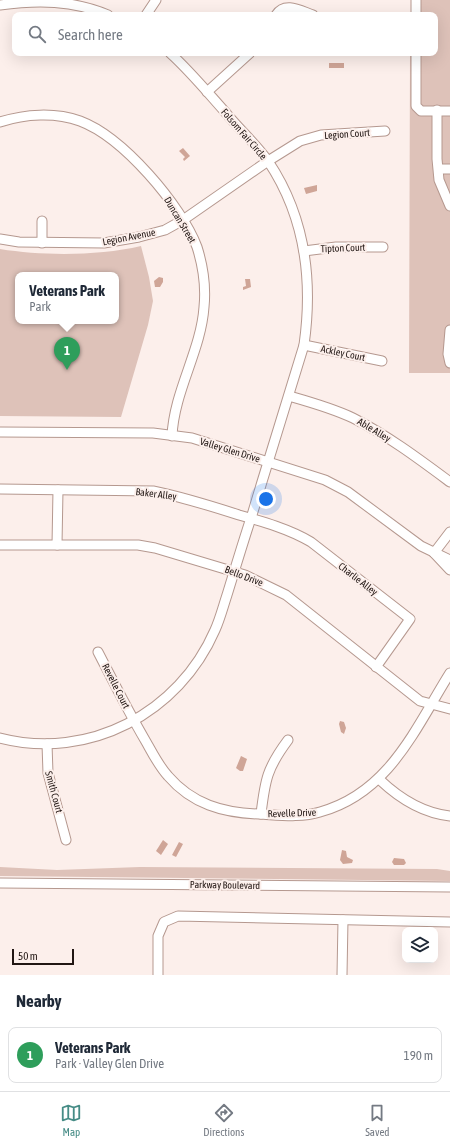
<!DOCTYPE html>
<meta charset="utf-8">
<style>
:root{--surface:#fff;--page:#f6f6f7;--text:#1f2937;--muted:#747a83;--line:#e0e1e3;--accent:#468c86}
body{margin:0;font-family:"Asap Condensed",sans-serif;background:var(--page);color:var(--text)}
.controls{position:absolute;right:12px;bottom:12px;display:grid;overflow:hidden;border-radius:8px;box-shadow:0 4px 16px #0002}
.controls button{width:36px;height:36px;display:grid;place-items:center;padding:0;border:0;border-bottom:1px solid var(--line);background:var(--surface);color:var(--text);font:20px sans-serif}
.scale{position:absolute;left:12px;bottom:10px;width:62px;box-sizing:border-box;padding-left:4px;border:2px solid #211613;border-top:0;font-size:11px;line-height:14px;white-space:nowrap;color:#211613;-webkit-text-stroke:3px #fcefeb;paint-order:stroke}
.you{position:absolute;left:266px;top:499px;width:14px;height:14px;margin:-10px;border:3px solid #fff;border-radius:50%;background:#1a73e8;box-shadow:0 0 0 6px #1a73e833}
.badge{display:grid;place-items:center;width:26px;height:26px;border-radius:50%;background:var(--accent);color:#fff;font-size:13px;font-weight:700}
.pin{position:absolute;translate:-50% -33px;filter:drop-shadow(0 1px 2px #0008)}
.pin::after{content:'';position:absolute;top:21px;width:14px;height:12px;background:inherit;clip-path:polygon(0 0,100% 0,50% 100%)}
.popup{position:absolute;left:15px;top:272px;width:104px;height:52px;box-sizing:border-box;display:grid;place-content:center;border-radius:8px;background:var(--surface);filter:drop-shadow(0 1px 3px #0005);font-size:13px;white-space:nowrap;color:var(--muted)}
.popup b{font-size:15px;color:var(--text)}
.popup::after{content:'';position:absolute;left:50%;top:100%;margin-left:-8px;border:8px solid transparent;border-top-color:var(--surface)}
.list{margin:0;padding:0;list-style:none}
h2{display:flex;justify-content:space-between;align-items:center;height:52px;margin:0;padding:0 16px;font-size:17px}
h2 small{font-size:13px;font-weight:400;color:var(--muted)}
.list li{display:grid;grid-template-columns:26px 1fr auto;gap:12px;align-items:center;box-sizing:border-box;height:56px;margin:0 8px 8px;padding:0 8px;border:1px solid var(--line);border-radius:8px}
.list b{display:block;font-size:15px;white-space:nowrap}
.list p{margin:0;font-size:13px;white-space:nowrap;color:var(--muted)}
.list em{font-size:13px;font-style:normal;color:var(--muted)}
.icon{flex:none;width:22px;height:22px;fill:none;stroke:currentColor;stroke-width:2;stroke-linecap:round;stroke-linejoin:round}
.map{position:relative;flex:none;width:450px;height:975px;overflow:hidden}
.search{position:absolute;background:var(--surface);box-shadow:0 4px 16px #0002;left:12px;right:12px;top:12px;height:44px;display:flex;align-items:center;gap:10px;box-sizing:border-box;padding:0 14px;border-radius:8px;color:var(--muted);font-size:15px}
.sheet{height:116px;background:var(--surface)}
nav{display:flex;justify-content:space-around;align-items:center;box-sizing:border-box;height:56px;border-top:1px solid var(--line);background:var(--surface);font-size:11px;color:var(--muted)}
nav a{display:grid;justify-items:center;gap:2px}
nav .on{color:var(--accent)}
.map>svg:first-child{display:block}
</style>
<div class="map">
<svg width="450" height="975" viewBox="0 0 450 975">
<rect width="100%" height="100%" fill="#fcefeb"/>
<g fill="#dec2b9" fill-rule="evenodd">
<path d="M411,0H450V373H409L410,53H435V15H411Z"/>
<path d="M141,246L149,277L153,301L148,325L121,417L0,416V249C43,256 98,256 141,246ZM18,275H116V321H18Z"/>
<path d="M0,867L57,870L140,867L437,869L450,871V881L0,876Z"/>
</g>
<g fill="#cfa597">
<rect x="329" y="63" width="15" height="5"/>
<path d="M183,148L190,156L184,161L183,159L185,157L179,151Z"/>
<path d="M317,185V191L306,194L304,188Z"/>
<path d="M159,277L163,278V282L160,287H155L154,281Z"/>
<path d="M245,279H250L251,287L243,290V287L246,286Z"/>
<path d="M340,721L344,722L346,728L344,734L341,732L339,724Z"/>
<path d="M241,756L247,759L243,771H240L236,768Z"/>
<path d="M163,840L168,844L161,855L156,851Z"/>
<path d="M179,842L183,844L176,857L172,855Z"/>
<path d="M342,850L346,851L347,857L353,860L352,863L343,864L340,860Z"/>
<path d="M394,858L404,859L406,863L404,865H394L392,862Z"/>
</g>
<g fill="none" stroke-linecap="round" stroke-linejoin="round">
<defs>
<g id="minor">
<path d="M0,5C37,0 73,0 108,15"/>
<path d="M146,15L156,0"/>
<path d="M276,15C285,1 301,11 313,15"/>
<path d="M416,15V0"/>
<path d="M416,53V106L421,111H450"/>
<path d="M207,92L250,53"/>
<path d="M437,110V159L439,180L450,206"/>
<path d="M0,122C25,114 55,112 80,121C123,137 181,205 197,247C203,266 206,287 204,307C201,351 174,391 172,436"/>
<path d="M439,169H450"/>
<path d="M42,221V243"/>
<path d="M0,239L19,242L104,243L139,237L165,230L183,220L268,161L300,141L321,135L385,131"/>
<path d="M304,251L336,247H383"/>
<path d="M450,330L448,354L450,363"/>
<path d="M304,345L382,361"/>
<path d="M289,396C310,402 332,408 353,418C387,435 419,459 450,482"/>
<path d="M0,432L153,433L192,438L325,480L348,492L421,546L450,560"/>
<path d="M0,489L153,491C183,497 211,506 239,515C264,522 289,529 311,542L410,619L376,667"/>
<path d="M0,545H138L155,548L245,575L286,595L420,701L450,709"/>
<path d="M57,545L58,490"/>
<path d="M434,553L450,532"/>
<path d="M435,554L450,570"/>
<path d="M98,652C113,681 128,711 145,740C152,752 158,765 168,776C192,804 223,813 259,814C279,815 301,818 320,812C389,793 415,729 450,673"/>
<path d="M0,738C89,761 179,713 215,630C220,619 223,607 227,595C235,569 243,542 252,515C269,458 287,401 304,345C313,281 305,216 268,161C256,144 239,129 226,113C208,93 190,71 170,53"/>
<path d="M47,744L48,773L66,840"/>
<path d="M380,780C399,798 423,813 450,816"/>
<path d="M261,814C265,780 267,768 288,740"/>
<path d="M0,883L450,887"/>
<path d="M158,975V936L164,922L178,916L450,922"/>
<path d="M342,975L343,920"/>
</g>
</defs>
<use href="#minor" stroke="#b5988f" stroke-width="11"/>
<use href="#minor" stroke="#fff" stroke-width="9"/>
</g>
<g text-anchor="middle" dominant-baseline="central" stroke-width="4" stroke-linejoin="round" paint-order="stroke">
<g font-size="10" fill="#211613" stroke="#fcefeb">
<text transform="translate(244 134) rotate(49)">Folsom Fair Circle</text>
<text transform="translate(347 134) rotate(-4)">Legion Court</text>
<text transform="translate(180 220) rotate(59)">Duncan Street</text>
<text transform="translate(129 237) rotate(-11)">Legion Avenue</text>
<text transform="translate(343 248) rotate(-2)">Tipton Court</text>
<text transform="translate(343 353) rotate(12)">Ackley Court</text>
<text transform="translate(374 430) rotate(31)">Able Alley</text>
<text transform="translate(230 450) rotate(17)">Valley Glen Drive</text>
<text transform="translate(156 494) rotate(7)">Baker Alley</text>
<text transform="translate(244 576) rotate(21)">Bello Drive</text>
<text transform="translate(358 579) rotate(38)">Charlie Alley</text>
<text transform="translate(116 686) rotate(63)">Revelle Court</text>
<text transform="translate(54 792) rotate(75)">Smith Court</text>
<text transform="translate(292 813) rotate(-2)">Revelle Drive</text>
<text transform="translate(225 885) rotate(1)">Parkway Boulevard</text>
</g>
</g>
</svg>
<div class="controls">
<button><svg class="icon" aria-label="layers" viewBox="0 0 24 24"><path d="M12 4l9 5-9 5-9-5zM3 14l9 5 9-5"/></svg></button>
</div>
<div class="scale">50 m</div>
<div class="you"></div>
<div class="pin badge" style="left:67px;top:370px;background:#2e9e5b">1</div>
<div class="popup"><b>Veterans Park</b>Park</div>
<div class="search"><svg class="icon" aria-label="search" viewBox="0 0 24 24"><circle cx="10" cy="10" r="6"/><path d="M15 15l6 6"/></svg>Search here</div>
</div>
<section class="sheet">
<h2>Nearby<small></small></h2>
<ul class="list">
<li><span class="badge" style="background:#2e9e5b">1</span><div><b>Veterans Park</b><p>Park · Valley Glen Drive</p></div><em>190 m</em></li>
</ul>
</section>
<nav>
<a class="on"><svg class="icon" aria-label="map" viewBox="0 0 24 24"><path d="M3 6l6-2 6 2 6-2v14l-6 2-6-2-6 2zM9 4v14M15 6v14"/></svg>Map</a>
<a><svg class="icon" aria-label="directions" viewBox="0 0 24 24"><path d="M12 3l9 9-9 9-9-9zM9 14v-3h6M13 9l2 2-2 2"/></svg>Directions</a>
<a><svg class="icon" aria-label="saved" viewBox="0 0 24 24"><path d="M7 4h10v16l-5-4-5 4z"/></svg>Saved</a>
</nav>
